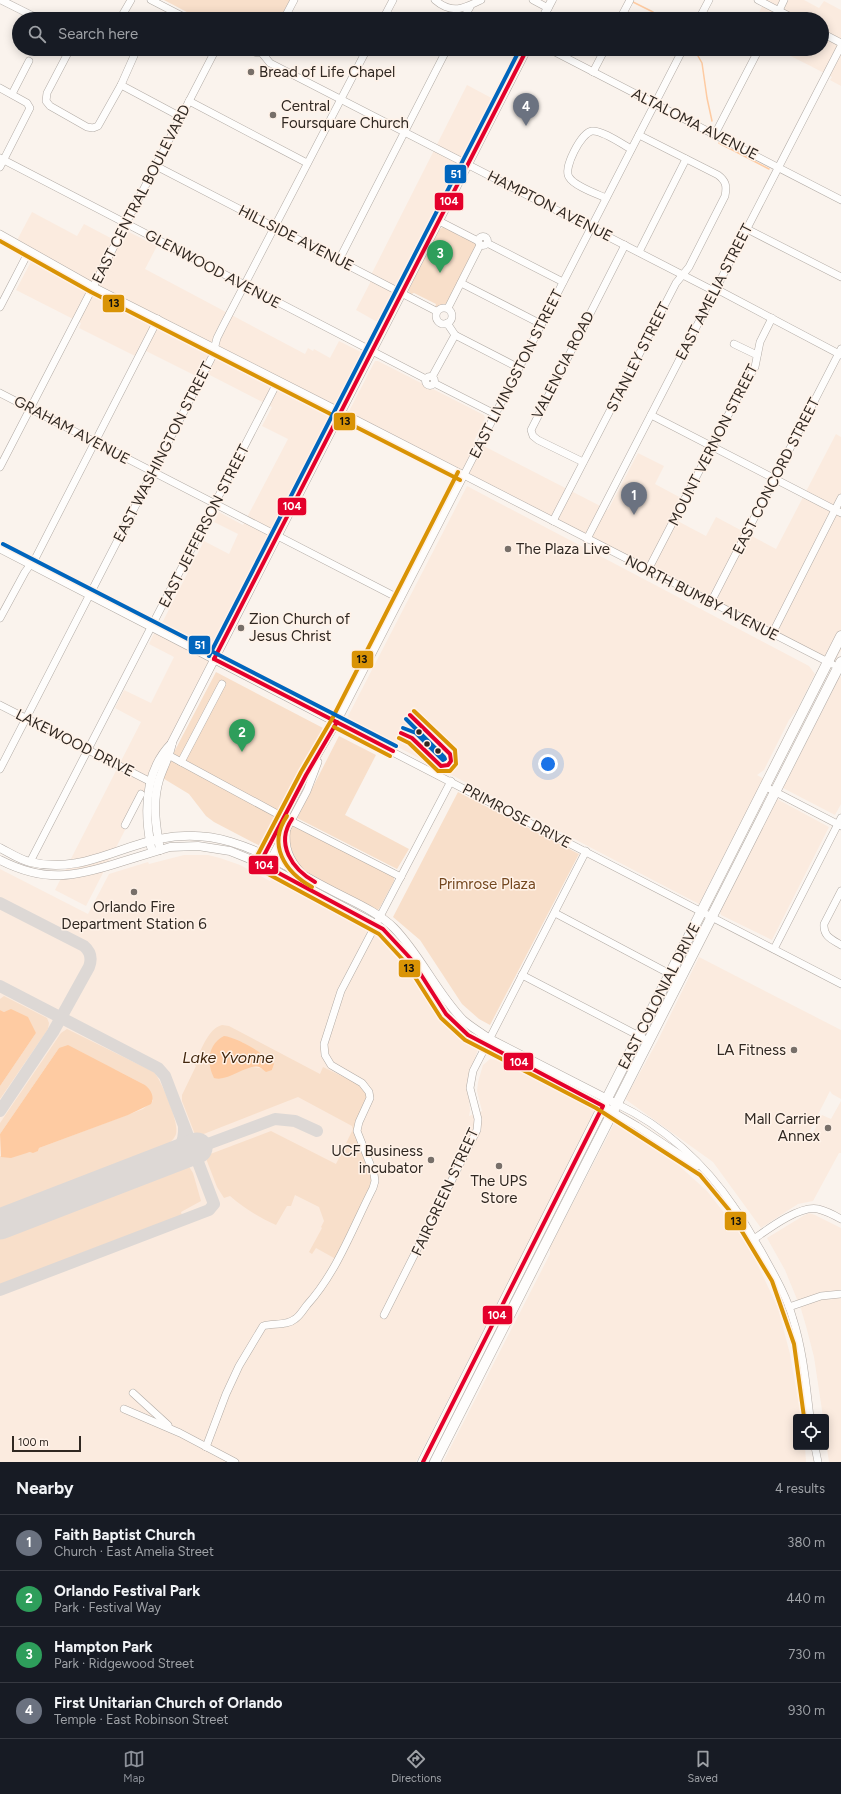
<!DOCTYPE html>
<meta charset="utf-8">
<style>
:root{--surface:#171b24;--page:#20242c;--text:#f1f3f6;--muted:#9ea1a6;--line:#363941;--accent:#8c9099}
body{margin:0;font-family:Figtree,sans-serif;background:var(--page);color:var(--text)}
.controls{position:absolute;right:12px;bottom:12px;display:grid;overflow:hidden;border-radius:4px;box-shadow:0 2px 10px #0003}
.controls button{width:36px;height:36px;display:grid;place-items:center;padding:0;border:0;border-bottom:1px solid var(--line);background:var(--surface);color:var(--text);font:20px sans-serif}
.scale{position:absolute;left:12px;bottom:10px;width:69px;box-sizing:border-box;padding-left:4px;border:2px solid #302822;border-top:0;font-size:11px;line-height:14px;white-space:nowrap;color:#302822;-webkit-text-stroke:3px #fff2e8;paint-order:stroke}
.you{position:absolute;left:548px;top:764px;width:14px;height:14px;margin:-10px;border:3px solid #fff;border-radius:50%;background:#1a73e8;box-shadow:0 0 0 6px #1a73e833}
.badge{display:grid;place-items:center;width:26px;height:26px;border-radius:50%;background:var(--accent);color:#fff;font-size:13px;font-weight:700}
.pin{position:absolute;translate:-50% -33px;filter:drop-shadow(0 1px 2px #0008)}
.pin::after{content:'';position:absolute;top:21px;width:14px;height:12px;background:inherit;clip-path:polygon(0 0,100% 0,50% 100%)}
.list{margin:0;padding:0;list-style:none}
h2{display:flex;justify-content:space-between;align-items:center;height:52px;margin:0;padding:0 16px;font-size:17px}
h2 small{font-size:13px;font-weight:400;color:var(--muted)}
.list li{display:grid;grid-template-columns:26px 1fr auto;gap:12px;align-items:center;box-sizing:border-box;height:56px;padding:0 16px;border-top:1px solid var(--line)}
.list b{display:block;font-size:15px;white-space:nowrap}
.list p{margin:0;font-size:13px;white-space:nowrap;color:var(--muted)}
.list em{font-size:13px;font-style:normal;color:var(--muted)}
.icon{flex:none;width:22px;height:22px;fill:none;stroke:currentColor;stroke-width:2;stroke-linecap:round;stroke-linejoin:round}
.map{position:relative;flex:none;width:841px;height:1462px;overflow:hidden}
.search{position:absolute;background:var(--surface);box-shadow:0 2px 10px #0003;left:12px;right:12px;top:12px;height:44px;display:flex;align-items:center;gap:10px;box-sizing:border-box;padding:0 14px;border-radius:22px;color:var(--muted);font-size:15px}
.sheet{height:276px;background:var(--surface)}
nav{display:flex;justify-content:space-around;align-items:center;box-sizing:border-box;height:56px;border-top:1px solid var(--line);background:var(--surface);font-size:11px;color:var(--muted)}
nav a{display:grid;justify-items:center;gap:2px}
nav .on{color:var(--accent)}
.map>svg:first-child{display:block}
</style>
<div class="map">
<svg width="841" height="1462" viewBox="0 0 841 1462">
<rect width="100%" height="100%" fill="#faf3ed"/>
<g fill="#fbebdf">
<path d="M765,0H804L819,8L824,1L841,10V86L830,80L832,77L777,49H822V19H756Z"/>
<path d="M467,85L499,102L86,906L55,890L141,722L115,708L124,690L151,703L174,657L149,644L153,635L161,625L204,541L229,554L238,534L214,522L219,512L243,525L288,439L262,426L272,407L200,370L196,376L140,348L135,356L79,328L81,323L16,290L35,254L15,244L32,212L77,236L84,224L122,244L129,232L157,246L145,269L305,354L308,348L313,351L314,349L330,358L339,341L363,353L379,323L356,310L370,283L372,273Z"/>
<path d="M375,361H378L484,415L485,418L474,441L608,510L638,453L664,466L655,484L681,498L670,517L706,536L716,517L776,549L836,434L841,437V650L833,665L347,415Z"/>
<path d="M467,486L809,666L815,674L797,710L789,720L764,770L757,775L764,779L699,904L346,720Z"/>
<path d="M840,676L841,677V804L835,815L783,788Z"/>
<path d="M777,799L829,827L772,940L721,915L720,911Z"/>
<path d="M184,855H208L220,858L240,865L270,881L272,877L383,937L406,963L436,1010L446,1022L468,1042L478,1049L468,1081L470,1111L469,1116L482,1111L477,1091L478,1082L483,1065L490,1059L497,1060L596,1110L416,1462H0V869L88,914L109,874L148,862L149,864Z"/>
<path d="M699,957L841,1030V1099L832,1094L830,1091L807,1136L817,1141L811,1137L822,1115L831,1119L841,1101V1153H839L813,1201L798,1204L761,1228L713,1162L625,1099L657,1042Z"/>
<path d="M616,1120L641,1135L665,1153L707,1191L736,1228L754,1257L778,1308L790,1354L801,1417H796V1447H805L806,1462H443L550,1254V1247Z"/>
<path d="M809,1213L815,1215L841,1228V1462H829L826,1442V1417H823L814,1357L806,1326L801,1309L785,1270L767,1238L803,1216Z"/>
</g>
<g fill="#f8dfca" fill-rule="evenodd">
<path d="M164,0H290L280,19H200Z"/>
<path d="M444,226L461,237L464,236L478,244L445,306L441,308L435,307L436,304L414,293L411,294L408,291L438,231Z"/>
<path d="M216,672L323,728L264,844L260,846L214,822L206,816L189,794L161,777Z"/>
<path d="M339,736L376,755L345,815L409,849L397,869L297,818Z"/>
<path d="M458,792L579,854L490,1025L479,1019L462,1004L420,940L393,917Z"/>
<path d="M294,826L394,877V881L379,909L376,911L305,874C292,862 285,845 291,828Z"/>
<path d="M4,996L47,1018L49,1023L48,1029L0,1099V1086L36,1033L8,1011L4,1012L0,1010V999Z"/>
<path d="M222,1025L229,1026L320,1074L323,1067L364,1087L368,1099L355,1136L371,1171L374,1183L334,1261V1258L316,1248L312,1254L309,1252L322,1228L321,1227L324,1221L319,1207L295,1195L291,1206H287L276,1225C258,1217 244,1208 230,1196L224,1198L217,1187L205,1156L271,1131L336,1164L353,1129L352,1126L298,1097L196,1137L182,1101V1095L196,1066L194,1064C201,1052 207,1029 222,1025ZM242,1042C249,1048 264,1058 272,1060L274,1064L272,1070L252,1067Z"/>
<path d="M67,1029L154,1072C161,1080 180,1124 176,1134C174,1140 168,1144 162,1147L0,1210V1156C13,1158 24,1152 38,1151L39,1148L143,1109L153,1101L145,1085L116,1070L59,1048L0,1134V1123L61,1033Z"/>
<path d="M188,1165L193,1173L201,1201L181,1212L182,1216L0,1285V1238Z"/>
</g>
<g fill="#fecba2">
<path d="M11,1009L28,1017L36,1033L0,1086V1010L4,1012Z"/>
<path d="M224,1036C233,1037 251,1046 259,1052C264,1057 266,1058 272,1060L274,1064L272,1070L266,1072C264,1071 263,1069 261,1068C250,1061 228,1083 214,1078C206,1063 208,1044 224,1036Z"/>
<path d="M68,1045L145,1085C151,1090 155,1097 151,1104L128,1115L39,1148L38,1151L33,1153L30,1152L11,1158L1,1157L0,1134L59,1048Z"/>
</g>
<g fill="none" stroke-linecap="round" stroke-linejoin="round">
<g stroke="#fecba2" stroke-width="1.5">
<path d="M633,2L653,12L662,19"/>
<path d="M694,49L702,63L707,98L712,121"/>
<path d="M719,143L769,169"/>
</g>
<g stroke="#ddd8d5" stroke-width="12">
<path d="M0,903L84,946C91,952 92,959 89,967L53,1032L0,1111"/>
<path d="M0,986L158,1068L165,1076L214,1204L209,1210L0,1290"/>
<path d="M197,1148L275,1119L295,1121L317,1131"/>
<path d="M163,1161C177,1154 185,1144 184,1127"/>
</g>
<path stroke="#ddd8d5" stroke-width="31" d="M0,1224L197,1148"/>
<defs>
<g id="minor">
<path d="M1,0L39,19"/>
<path d="M151,0L188,19"/>
<path d="M435,0C452,15 465,8 481,0"/>
<path d="M533,0L548,8"/>
<path d="M758,0L795,19"/>
<path d="M90,19H92"/>
<path d="M120,19L131,0"/>
<path d="M284,19L294,0"/>
<path d="M383,19L393,0"/>
<path d="M463,19L470,7"/>
<path d="M620,19L630,0"/>
<path d="M699,19L709,0"/>
<path d="M775,19L784,0"/>
<path d="M822,33L841,43"/>
<path d="M70,49L47,93L46,101L50,106L87,127L93,128L98,126L121,85L137,49"/>
<path d="M246,49C254,53 261,55 268,49"/>
<path d="M549,49L841,200"/>
<path d="M261,52L270,63L710,289L722,292L841,355"/>
<path d="M593,72L605,49"/>
<path d="M121,85L181,117"/>
<path d="M0,88L27,103L30,108L0,167"/>
<path d="M12,94L29,61"/>
<path d="M189,101L307,163"/>
<path d="M715,134L759,49"/>
<path d="M0,158L426,379"/>
<path d="M156,166L436,311"/>
<path d="M606,198C597,194 574,186 569,177C563,168 581,133 592,131C602,130 622,144 631,149"/>
<path d="M439,221L478,241"/>
<path d="M747,229L841,277"/>
<path d="M0,234L94,287L341,412L832,664"/>
<circle cx="483" cy="241" r="4.5"/>
<path d="M487,243L563,282"/>
<path d="M639,252L686,159"/>
<path d="M339,260L447,49"/>
<path d="M461,283L541,324"/>
<path d="M0,307L29,251"/>
<circle cx="444" cy="316" r="8"/>
<path d="M448,308L480,245"/>
<path d="M447,323L455,335L519,368"/>
<path d="M734,344L757,355"/>
<circle cx="430" cy="381" r="4.5"/>
<path d="M432,377L455,335"/>
<path d="M434,383L495,414"/>
<path d="M0,393L400,599"/>
<path d="M651,415L841,513"/>
<path d="M583,462L538,440L533,436L531,430L625,245"/>
<path d="M0,467L216,49"/>
<path d="M553,521L676,283L689,267L725,196C727,186 726,181 718,175L639,135"/>
<path d="M587,539L841,46"/>
<path d="M0,549L841,984"/>
<path d="M648,570L737,398L755,367L760,342L772,318"/>
<path d="M711,602L841,349"/>
<path d="M0,618L25,572L36,557L158,319"/>
<path d="M772,634L841,498"/>
<path d="M0,705L151,782"/>
<path d="M170,756L283,817"/>
<path d="M181,762L222,684"/>
<path d="M0,769L212,357L217,338L222,328L367,49"/>
<path d="M764,786L841,826"/>
<path d="M291,821L401,877"/>
<path d="M125,825L141,794"/>
<path d="M262,860L306,775L337,722L683,49"/>
<path d="M30,862L278,381"/>
<path d="M267,866L307,791L318,762"/>
<path d="M841,891L824,924C823,936 831,939 841,945"/>
<path d="M555,913L670,974L677,986"/>
<path d="M774,949L841,818"/>
<path d="M522,975L643,1038"/>
<path d="M617,1104C664,1126 705,1164 734,1207C744,1221 752,1236 761,1251C773,1273 786,1294 793,1319C803,1350 806,1384 810,1417"/>
<path d="M613,1112L637,1126L697,1166"/>
<path d="M754,1239C768,1229 800,1205 818,1209C826,1211 834,1215 841,1219"/>
<path d="M789,1307L821,1296L841,1294"/>
<path d="M384,1315L477,1130L478,1119L470,1088L473,1071L586,851"/>
<path d="M133,1393L168,1425"/>
<path d="M124,1409L180,1433L235,1462"/>
<path d="M206,1447L226,1394L239,1366L263,1326C273,1323 287,1326 295,1319C300,1316 303,1310 307,1305C337,1272 353,1227 373,1188L375,1181L374,1174L357,1131L359,1122L370,1098L369,1092L362,1083L331,1065L325,1055L324,1044L341,991L451,781"/>
<path d="M815,1447L818,1462"/>
</g>
<g id="major">
<path d="M542,19L552,0"/>
<path d="M286,830C284,848 289,860 301,873"/>
<path d="M151,847C144,811 145,770 172,743"/>
<path d="M0,848C10,853 20,860 30,862C78,874 115,848 159,839C183,834 208,835 231,842C265,852 298,873 329,889C351,901 377,911 394,928C421,956 436,992 463,1020C471,1027 481,1033 490,1039L617,1104"/>
<path d="M160,850C156,827 152,803 159,780C163,767 170,756 172,742L527,49"/>
<path d="M0,860C45,883 75,877 121,862C137,857 154,852 170,847L198,846L230,851L267,866L370,921L383,929L400,947L411,959L446,1014L468,1035L607,1108"/>
</g>
<g id="highway">
<path d="M423,1462L841,636"/>
<path d="M435,1462L841,662"/>
</g>
</defs>
<use href="#minor" stroke="#b1aaa4" stroke-width="8"/>
<use href="#major" stroke="#b1aaa4" stroke-width="9"/>
<use href="#highway" stroke="#b1aaa4" stroke-width="11"/>
<use href="#minor" stroke="#fefdfc" stroke-width="7"/>
<use href="#major" stroke="#fefdfc" stroke-width="8"/>
<use href="#highway" stroke="#fefdfc" stroke-width="10"/>
<defs>
<g id="bus-1">
<path d="M214,659L527,49"/>
<path d="M214,659L393,751"/>
<path d="M337,722L306,775L260,863L383,929L411,959L446,1014L468,1035L603,1106L423,1462"/>
<path d="M401,733L412,738L441,766L448,765L451,761L450,754L410,715"/>
<path d="M292,819C275,844 292,869 315,882"/>
</g>
<g id="bus-2">
<path d="M0,241L91,292L460,480"/>
<path d="M458,472L332,719L301,772L255,860L254,865L257,868L379,934L406,963L441,1018L465,1040L596,1108L700,1175L729,1210L772,1281L794,1344L804,1417"/>
<path d="M334,727L390,756"/>
<path d="M399,738L409,743L438,771H450L456,764L455,750L414,711"/>
<path d="M287,816C267,845 285,872 312,887"/>
</g>
<g id="bus-3">
<path d="M3,544L396,746"/>
<path d="M209,656L520,49"/>
<path d="M403,728L416,733L443,760L445,759L444,757L406,719"/>
</g>
</defs>
<use href="#bus-1" stroke="#fff2e8" stroke-width="7"/>
<use href="#bus-2" stroke="#fff2e8" stroke-width="7"/>
<use href="#bus-3" stroke="#fff2e8" stroke-width="7"/>
<use href="#bus-1" stroke="#e4002b" stroke-width="4"/>
<use href="#bus-2" stroke="#d99305" stroke-width="4"/>
<use href="#bus-3" stroke="#0065bd" stroke-width="4"/>
</g>
<g fill="#776f69" stroke="#fff2e8" stroke-width="1.5">
<circle cx="251" cy="72" r="4"/>
<circle cx="273" cy="115" r="4"/>
<circle cx="508" cy="549" r="4"/>
<circle cx="241" cy="628" r="4"/>
<circle cx="134" cy="892" r="4"/>
<circle cx="794" cy="1050" r="4"/>
<circle cx="828" cy="1128" r="4"/>
<circle cx="431" cy="1160" r="4"/>
<circle cx="499" cy="1166" r="4"/>
</g>
<g fill="#302822" stroke="#fff2e8" stroke-width="1.5">
<circle cx="419" cy="732" r="3.5"/>
<circle cx="427" cy="744" r="3.5"/>
<circle cx="438" cy="751" r="3.5"/>
</g>
<g text-anchor="middle" dominant-baseline="central" stroke-width="3" stroke-linejoin="round" paint-order="stroke">
<g font-size="15" fill="#302822" stroke="#fff2e8" text-anchor="start">
<text x="259" y="72">Bread of Life Chapel</text>
<text x="281" y="106">Central<tspan x="281" dy="17">Foursquare Church</tspan></text>
<text x="516" y="549">The Plaza Live</text>
<text x="249" y="619">Zion Church of<tspan x="249" dy="17">Jesus Christ</tspan></text>
<text x="134" y="907" text-anchor="middle">Orlando Fire<tspan x="134" dy="17">Department Station 6</tspan></text>
<text x="786" y="1050" text-anchor="end">LA Fitness</text>
<text x="820" y="1119" text-anchor="end">Mall Carrier<tspan x="820" dy="17">Annex</tspan></text>
<text x="423" y="1151" text-anchor="end">UCF Business<tspan x="423" dy="17">incubator</tspan></text>
<text x="499" y="1181" text-anchor="middle">The UPS<tspan x="499" dy="17">Store</tspan></text>
</g>
<g font-size="15" fill="#302822" stroke="#fff2e8">
<text transform="translate(695 124) rotate(27)">ALTALOMA AVENUE</text>
<text transform="translate(141 194) rotate(-63)">EAST CENTRAL BOULEVARD</text>
<text transform="translate(550 206) rotate(27)">HAMPTON AVENUE</text>
<text transform="translate(296 238) rotate(27)">HILLSIDE AVENUE</text>
<text transform="translate(213 269) rotate(28)">GLENWOOD AVENUE</text>
<text transform="translate(714 292) rotate(-63)">EAST AMELIA STREET</text>
<text transform="translate(638 357) rotate(-63)">STANLEY STREET</text>
<text transform="translate(563 365) rotate(-63)">VALENCIA ROAD</text>
<text transform="translate(516 374) rotate(-63)">EAST LIVINGSTON STREET</text>
<text transform="translate(72 430) rotate(28)">GRAHAM AVENUE</text>
<text transform="translate(713 445) rotate(-63)">MOUNT VERNON STREET</text>
<text transform="translate(163 452) rotate(-63)">EAST WASHINGTON STREET</text>
<text transform="translate(776 476) rotate(-63)">EAST CONCORD STREET</text>
<text transform="translate(204 526) rotate(-63)">EAST JEFFERSON STREET</text>
<text transform="translate(702 598) rotate(27)">NORTH BUMBY AVENUE</text>
<text transform="translate(75 743) rotate(27)">LAKEWOOD DRIVE</text>
<text transform="translate(517 816) rotate(28)">PRIMROSE DRIVE</text>
<text transform="translate(659 996) rotate(-63)">EAST COLONIAL DRIVE</text>
<text transform="translate(445 1192) rotate(-65)">FAIRGREEN STREET</text>
</g>
<g font-size="15" fill="#74471f" stroke="#fff2e8">
<text x="487" y="884">Primrose Plaza</text>
</g>
<g font-size="16" font-style="italic" fill="#41260d" stroke="#fff2e8">
<text x="228" y="1057">Lake Yvonne</text>
</g>
</g>
<g stroke="#fff2e8" stroke-width="1.5">
<rect x="444" y="164" width="23" height="20" rx="4" fill="#0065bd"/>
<rect x="434" y="192" width="30" height="19" rx="4" fill="#e4002b"/>
<rect x="102" y="294" width="23" height="19" rx="4" fill="#d99305"/>
<rect x="333" y="412" width="23" height="19" rx="4" fill="#d99305"/>
<rect x="277" y="497" width="30" height="19" rx="4" fill="#e4002b"/>
<rect x="188" y="635" width="23" height="20" rx="4" fill="#0065bd"/>
<rect x="351" y="650" width="23" height="19" rx="4" fill="#d99305"/>
<rect x="248" y="855" width="31" height="20" rx="4" fill="#e4002b"/>
<rect x="398" y="959" width="23" height="19" rx="4" fill="#d99305"/>
<rect x="503" y="1052" width="31" height="19" rx="4" fill="#e4002b"/>
<rect x="724" y="1211" width="23" height="20" rx="4" fill="#d99305"/>
<rect x="482" y="1305" width="31" height="20" rx="4" fill="#e4002b"/>
</g>
<g font-size="11" text-anchor="middle" font-weight="bold" fill="#fff">
<text x="456" y="178">51</text>
<text x="449" y="205">104</text>
<text x="292" y="510">104</text>
<text x="200" y="649">51</text>
<text x="264" y="869">104</text>
<text x="519" y="1066">104</text>
<text x="497" y="1319">104</text>
</g>
<g font-size="11" text-anchor="middle" font-weight="bold" fill="#111">
<text x="114" y="307">13</text>
<text x="345" y="425">13</text>
<text x="362" y="663">13</text>
<text x="409" y="972">13</text>
<text x="736" y="1225">13</text>
</g>
</svg>
<div class="controls">
<button><svg class="icon" aria-label="locate" viewBox="0 0 24 24"><circle cx="12" cy="12" r="6"/><path d="M12 2v4M12 18v4M2 12h4M18 12h4"/></svg></button>
</div>
<div class="scale">100 m</div>
<div class="you"></div>
<div class="pin badge" style="left:634px;top:515px;background:#6b7280">1</div>
<div class="pin badge" style="left:242px;top:752px;background:#2e9e5b">2</div>
<div class="pin badge" style="left:440px;top:273px;background:#2e9e5b">3</div>
<div class="pin badge" style="left:526px;top:126px;background:#6b7280">4</div>
<div class="search"><svg class="icon" aria-label="search" viewBox="0 0 24 24"><circle cx="10" cy="10" r="6"/><path d="M15 15l6 6"/></svg>Search here</div>
</div>
<section class="sheet">
<h2>Nearby<small>4 results</small></h2>
<ul class="list">
<li><span class="badge" style="background:#6b7280">1</span><div><b>Faith Baptist Church</b><p>Church · East Amelia Street</p></div><em>380 m</em></li>
<li><span class="badge" style="background:#2e9e5b">2</span><div><b>Orlando Festival Park</b><p>Park · Festival Way</p></div><em>440 m</em></li>
<li><span class="badge" style="background:#2e9e5b">3</span><div><b>Hampton Park</b><p>Park · Ridgewood Street</p></div><em>730 m</em></li>
<li><span class="badge" style="background:#6b7280">4</span><div><b>First Unitarian Church of Orlando</b><p>Temple · East Robinson Street</p></div><em>930 m</em></li>
</ul>
</section>
<nav>
<a class="on"><svg class="icon" aria-label="map" viewBox="0 0 24 24"><path d="M3 6l6-2 6 2 6-2v14l-6 2-6-2-6 2zM9 4v14M15 6v14"/></svg>Map</a>
<a><svg class="icon" aria-label="directions" viewBox="0 0 24 24"><path d="M12 3l9 9-9 9-9-9zM9 14v-3h6M13 9l2 2-2 2"/></svg>Directions</a>
<a><svg class="icon" aria-label="saved" viewBox="0 0 24 24"><path d="M7 4h10v16l-5-4-5 4z"/></svg>Saved</a>
</nav>
